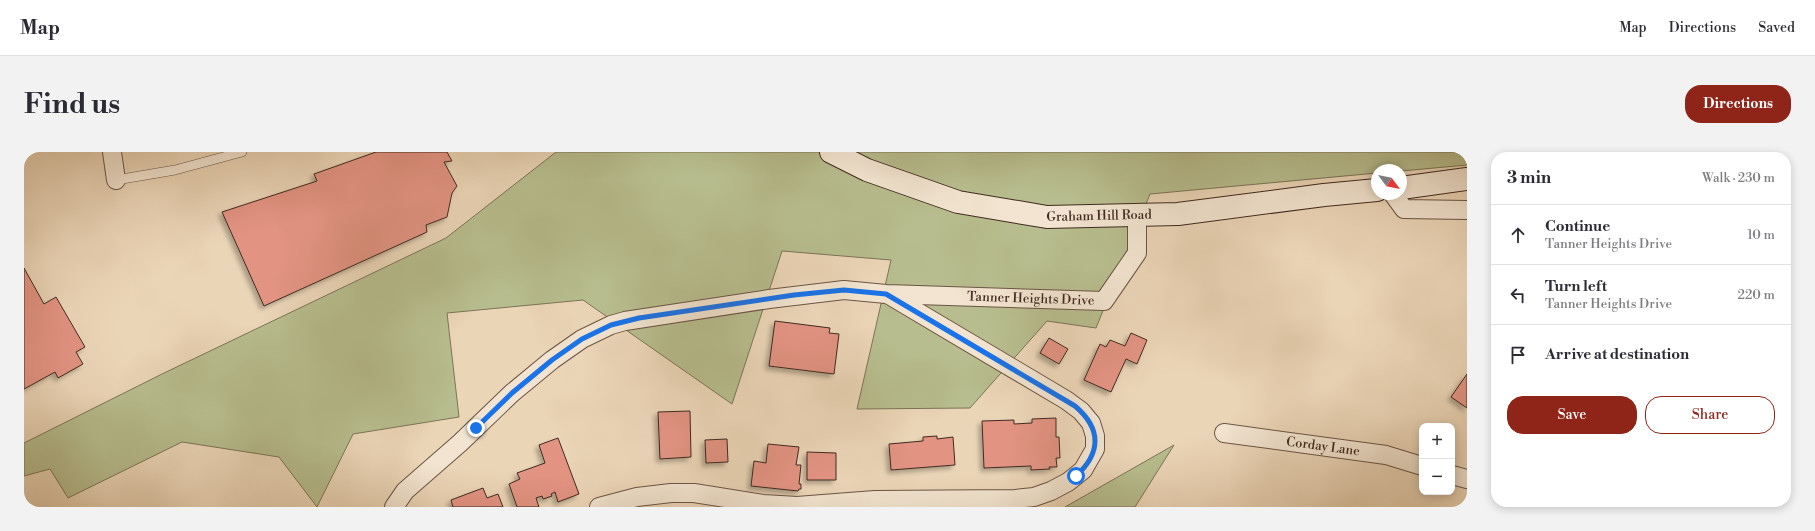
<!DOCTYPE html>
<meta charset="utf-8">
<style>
:root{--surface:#fff;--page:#f2f2f3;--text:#2b2b33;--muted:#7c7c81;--line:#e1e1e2;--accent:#8f2418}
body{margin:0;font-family:"Libre Bodoni",serif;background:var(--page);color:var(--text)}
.controls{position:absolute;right:12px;bottom:12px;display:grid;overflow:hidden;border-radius:8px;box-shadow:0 2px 10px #0003}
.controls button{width:36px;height:36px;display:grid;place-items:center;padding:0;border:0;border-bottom:1px solid var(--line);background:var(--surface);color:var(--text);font:20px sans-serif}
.compass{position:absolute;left:1347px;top:12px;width:36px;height:36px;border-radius:50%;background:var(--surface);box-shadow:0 2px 10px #0003;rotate:122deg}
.stop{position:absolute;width:12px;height:12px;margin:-9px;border:3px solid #1a73e8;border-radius:50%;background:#fff}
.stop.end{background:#1a73e8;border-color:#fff;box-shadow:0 1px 4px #0008}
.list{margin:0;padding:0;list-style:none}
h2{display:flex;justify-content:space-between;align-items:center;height:52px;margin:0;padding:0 16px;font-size:17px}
h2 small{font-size:13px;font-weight:400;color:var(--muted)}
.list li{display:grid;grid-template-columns:26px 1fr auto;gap:12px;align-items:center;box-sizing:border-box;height:60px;padding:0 16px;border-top:1px solid var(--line)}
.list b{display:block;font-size:15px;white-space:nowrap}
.list p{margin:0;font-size:13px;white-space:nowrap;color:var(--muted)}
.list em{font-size:13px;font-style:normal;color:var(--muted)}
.actions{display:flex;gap:8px;padding:12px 16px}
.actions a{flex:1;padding:9px 0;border:1px solid var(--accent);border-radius:16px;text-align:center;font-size:14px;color:var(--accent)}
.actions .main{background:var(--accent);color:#fff}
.icon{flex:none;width:22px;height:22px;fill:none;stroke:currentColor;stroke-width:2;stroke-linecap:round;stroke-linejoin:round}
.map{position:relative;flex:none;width:1443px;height:355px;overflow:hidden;border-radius:16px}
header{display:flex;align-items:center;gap:24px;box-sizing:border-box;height:56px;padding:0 20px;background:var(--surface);border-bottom:1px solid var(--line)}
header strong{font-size:19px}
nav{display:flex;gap:22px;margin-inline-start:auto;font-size:14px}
.intro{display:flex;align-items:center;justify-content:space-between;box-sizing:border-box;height:96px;padding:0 24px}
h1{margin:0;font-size:28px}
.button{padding:10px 18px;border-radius:16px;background:var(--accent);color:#fff;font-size:14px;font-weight:700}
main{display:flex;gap:24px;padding:0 24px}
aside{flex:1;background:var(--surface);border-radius:16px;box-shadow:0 2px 10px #0003}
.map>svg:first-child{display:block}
</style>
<header>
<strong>Map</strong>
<nav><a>Map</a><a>Directions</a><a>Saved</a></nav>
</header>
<div class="intro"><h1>Find us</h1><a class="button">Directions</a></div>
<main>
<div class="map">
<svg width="1443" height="355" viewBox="0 0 1443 355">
<defs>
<filter id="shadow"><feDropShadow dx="-3.5" dy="3.5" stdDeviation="2" flood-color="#0004"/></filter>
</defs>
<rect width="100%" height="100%" fill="#ebd5b7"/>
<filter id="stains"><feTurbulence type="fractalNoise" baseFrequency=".005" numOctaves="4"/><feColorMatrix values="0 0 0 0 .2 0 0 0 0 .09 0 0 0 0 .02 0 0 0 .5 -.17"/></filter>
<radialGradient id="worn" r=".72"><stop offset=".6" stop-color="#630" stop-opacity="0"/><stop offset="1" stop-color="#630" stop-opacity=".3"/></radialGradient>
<g fill="#b7bd8e" stroke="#7c7458">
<path d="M532,0H1443V13L1377,19L1353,18V21L1126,42L1072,176L1023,169L946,256L833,257L867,108L758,99L708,252L559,148L423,161L435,265L329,282L293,355L255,305L158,290L44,346L26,317L0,324V291L138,222L422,86Z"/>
<path d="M1150,293L1111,355H1041Z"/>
</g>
<g fill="#e29382" stroke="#412a21" filter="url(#shadow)">
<path d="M352,0H423L428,9L420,10L433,34L428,41L423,65L402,73L403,80L240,154L198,60L293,29L290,22Z"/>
<path d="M0,116L20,152L32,145L61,195L52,200L59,212L34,226L31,220L0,237Z"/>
<path d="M751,169L806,176L805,181L815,182L810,222L745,214Z"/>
<path d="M1107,181L1123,188L1113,212L1102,207L1087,240L1060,228L1076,192L1082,195L1086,188L1101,194Z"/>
<path d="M1025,186L1044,197L1035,212L1016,201Z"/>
<path d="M1443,222V256L1427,245Z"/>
<path d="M666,259L667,305L636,307L634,260Z"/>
<path d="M1032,266V285H1035L1036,306H1032L1033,315H1025L1026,317L1007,318V314L960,316L958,269L990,268V272L1008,271V267Z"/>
<path d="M913,284V287L929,285L931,313L867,318L865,292L899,289V285Z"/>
<path d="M534,286L555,342L534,350L531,340L527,342L528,344L519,347L518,344L512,346L515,355H493L485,332L496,327L493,321L521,311L515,293Z"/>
<path d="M703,287L704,310L682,311L681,288Z"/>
<path d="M744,292L775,295L772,313H777L775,332H777V337H775L774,339L727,334L730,309L742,311Z"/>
<path d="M783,300L812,301V328H783Z"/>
<path d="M459,336L463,346L474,342L479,355H429L427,348Z"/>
</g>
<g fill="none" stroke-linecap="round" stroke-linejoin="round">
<defs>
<path id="service" d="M92,28L151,18L218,0"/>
<g id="minor">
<path d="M88,0L92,28"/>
<path d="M1369,42L1380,57L1443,58"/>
<path id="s1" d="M1200,281L1362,303L1398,314"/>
<path d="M1428,323L1443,327"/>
<path id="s2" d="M370,355L381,339L436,291L488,241L528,208L558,187L587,173L601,169L745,147L820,138L862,142L1080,149L1113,101V63"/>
<path d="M575,355L613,345L647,341H670L739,352L773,354L851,348L991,347L1010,345L1027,339L1044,330L1059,318L1071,297V284L1067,271L1057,259L1042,248L865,143"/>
</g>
<g id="secondary">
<path id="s3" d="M807,0L843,18L934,50L1023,65L1154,62L1300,43L1353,38"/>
<path d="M1377,36L1443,27"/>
</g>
</defs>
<use href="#service" stroke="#6c5546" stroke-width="10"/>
<use href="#minor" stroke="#6c5546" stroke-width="20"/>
<use href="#secondary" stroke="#412a21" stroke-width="24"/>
<use href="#service" stroke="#f2e4d0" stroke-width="9"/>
<use href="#minor" stroke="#f2e4d0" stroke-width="18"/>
<use href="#secondary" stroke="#f2e4d0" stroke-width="22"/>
</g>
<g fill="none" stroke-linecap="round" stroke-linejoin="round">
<path stroke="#1a73e8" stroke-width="5" d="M452,276L488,241L528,208L558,187L587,173L615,166L770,143L820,138L862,142L1051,254C1078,277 1077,301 1052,324"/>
</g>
<g text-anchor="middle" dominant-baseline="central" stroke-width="3" stroke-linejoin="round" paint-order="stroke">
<g font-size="13" fill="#412a21" stroke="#f2e4d0">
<text stroke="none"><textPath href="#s3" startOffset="279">Graham Hill Road</textPath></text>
<text stroke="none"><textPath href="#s2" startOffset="708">Tanner Heights Drive</textPath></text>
<text stroke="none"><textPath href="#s1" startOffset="100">Corday Lane</textPath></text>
</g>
</g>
<rect width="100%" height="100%" filter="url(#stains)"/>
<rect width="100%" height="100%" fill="url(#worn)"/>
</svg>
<div class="controls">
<button>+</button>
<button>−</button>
</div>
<svg class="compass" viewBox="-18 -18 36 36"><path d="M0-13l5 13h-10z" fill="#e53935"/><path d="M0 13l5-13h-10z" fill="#7c7c81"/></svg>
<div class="stop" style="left:1052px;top:324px"></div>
<div class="stop end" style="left:452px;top:276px"></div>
</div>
<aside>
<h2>3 min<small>Walk · 230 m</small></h2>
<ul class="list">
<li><svg class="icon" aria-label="ahead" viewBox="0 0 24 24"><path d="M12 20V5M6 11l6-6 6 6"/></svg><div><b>Continue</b><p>Tanner Heights Drive</p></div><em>10 m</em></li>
<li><svg class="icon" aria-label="left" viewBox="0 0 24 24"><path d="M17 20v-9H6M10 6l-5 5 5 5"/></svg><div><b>Turn left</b><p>Tanner Heights Drive</p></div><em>220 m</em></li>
<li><svg class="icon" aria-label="arrive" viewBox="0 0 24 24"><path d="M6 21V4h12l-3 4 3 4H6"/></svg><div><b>Arrive at destination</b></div></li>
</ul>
<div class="actions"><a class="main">Save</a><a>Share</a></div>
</aside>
</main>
